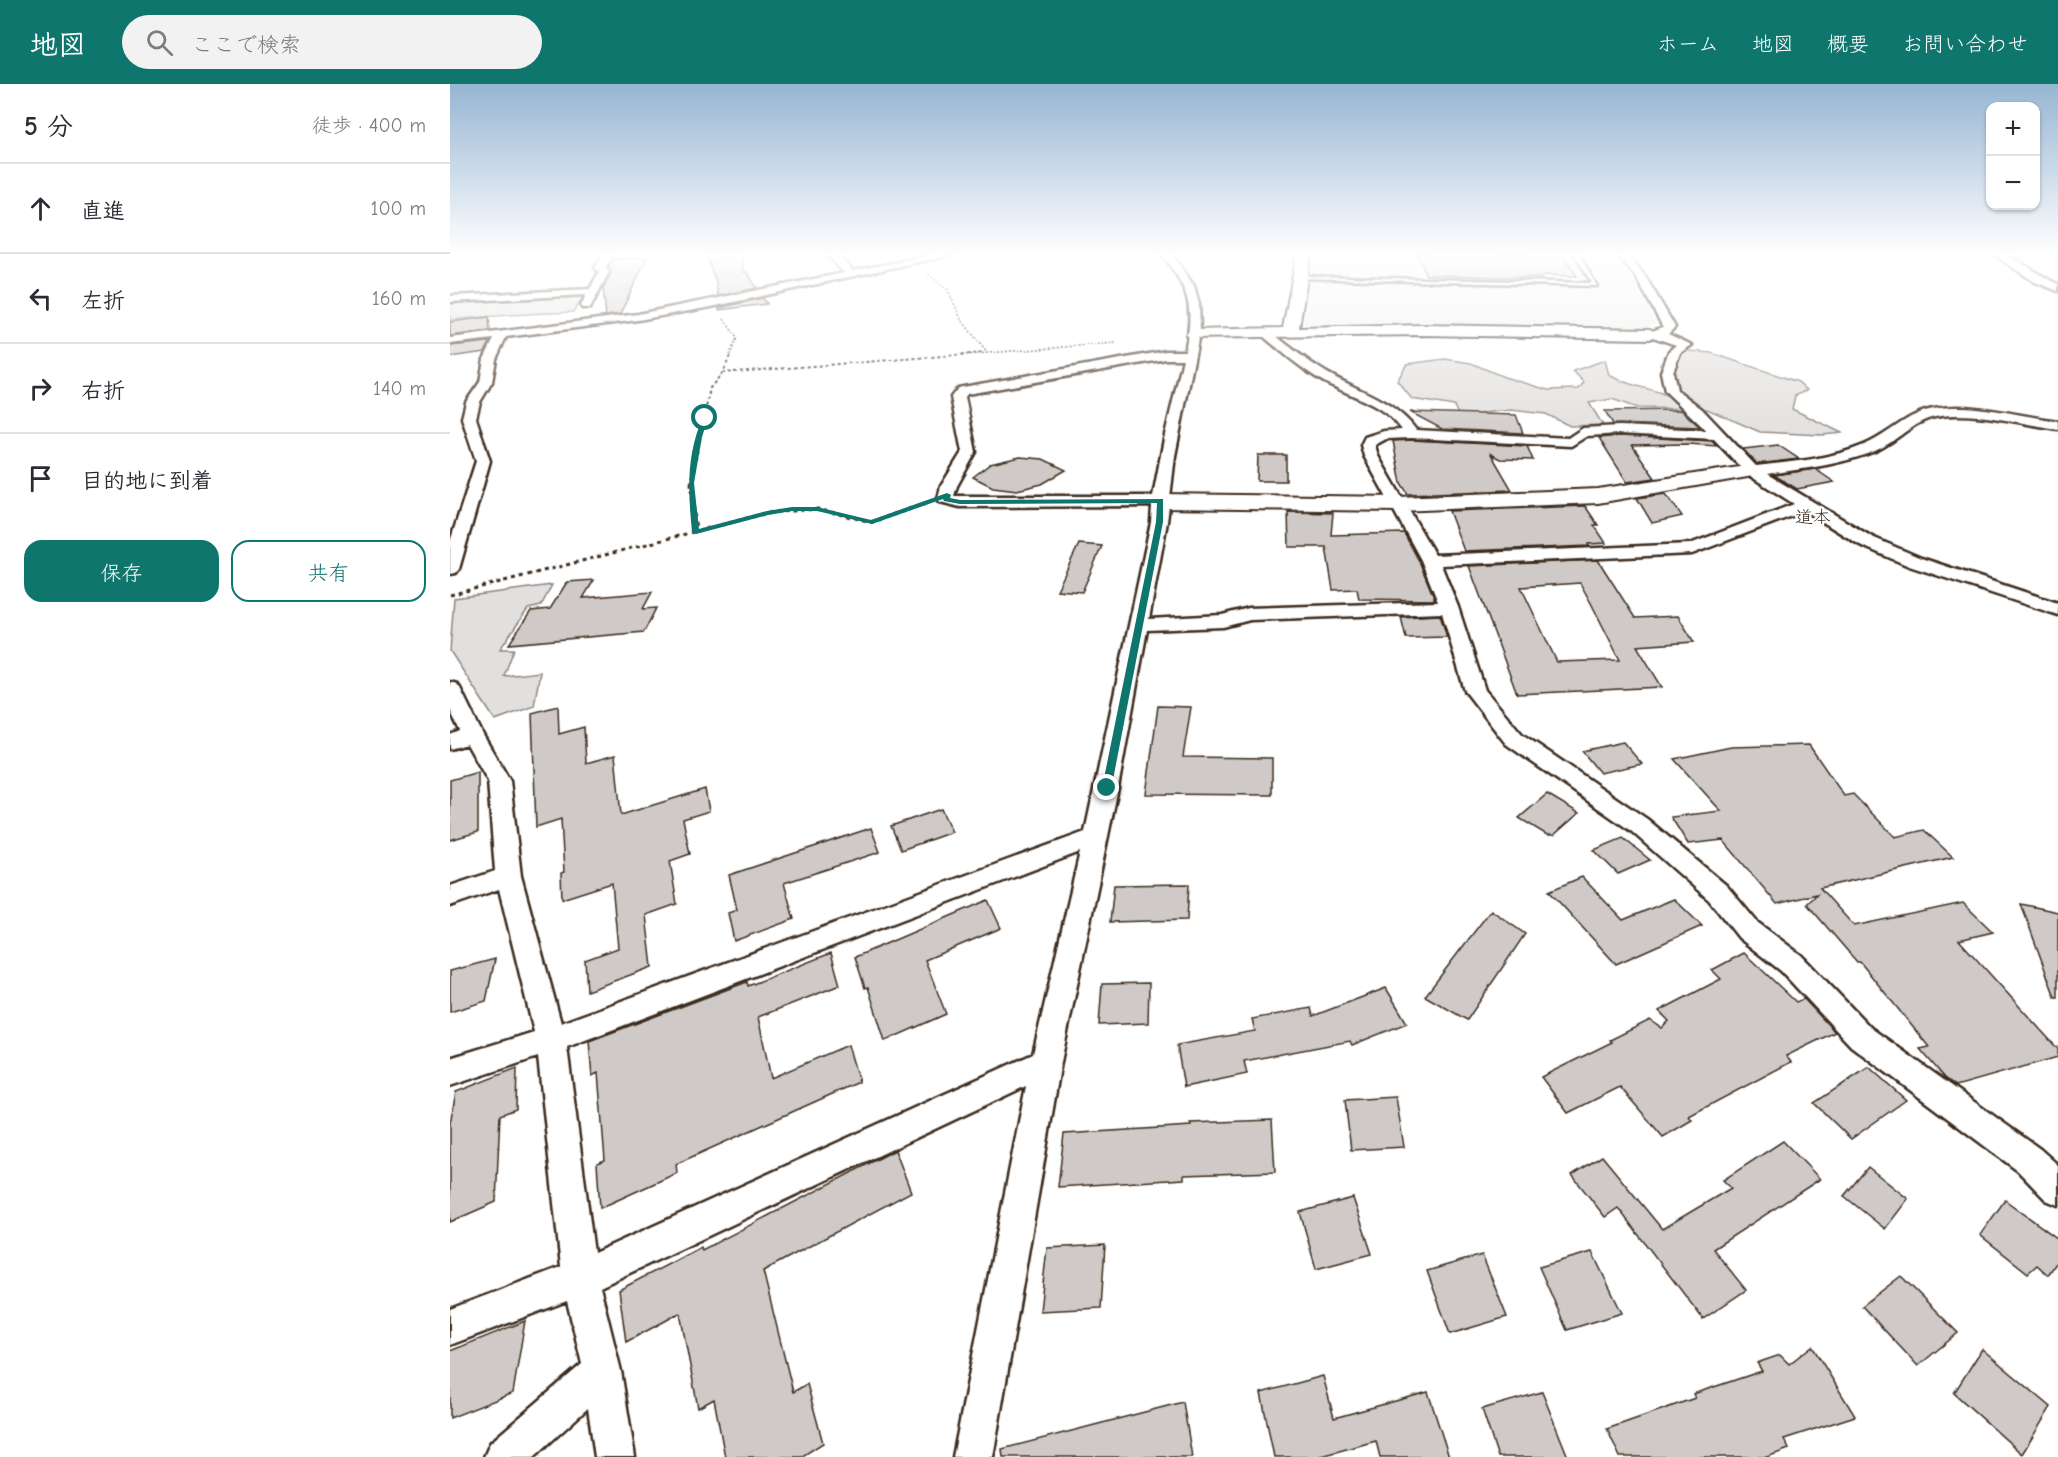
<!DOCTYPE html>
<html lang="ja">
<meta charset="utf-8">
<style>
:root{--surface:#fff;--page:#f2f2f3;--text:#2b2b33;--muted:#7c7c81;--line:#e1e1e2;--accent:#0f766e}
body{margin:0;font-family:"Comic Neue","Klee One",sans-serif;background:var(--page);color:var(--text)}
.controls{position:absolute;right:18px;top:18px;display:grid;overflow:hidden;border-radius:12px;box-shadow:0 2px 4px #0004}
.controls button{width:54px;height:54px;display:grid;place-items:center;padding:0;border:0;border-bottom:2px solid var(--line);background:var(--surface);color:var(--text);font:30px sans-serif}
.stop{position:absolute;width:18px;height:18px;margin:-14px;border:4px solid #0f766e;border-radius:50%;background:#fff}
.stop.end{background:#0f766e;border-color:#fff;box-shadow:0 2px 6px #0008}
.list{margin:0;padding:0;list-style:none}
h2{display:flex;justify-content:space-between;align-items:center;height:78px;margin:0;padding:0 24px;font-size:26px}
h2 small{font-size:20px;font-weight:400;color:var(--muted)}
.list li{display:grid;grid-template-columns:39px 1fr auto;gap:18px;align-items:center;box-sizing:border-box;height:90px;padding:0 24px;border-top:2px solid var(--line)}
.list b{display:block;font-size:22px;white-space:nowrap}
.list em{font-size:20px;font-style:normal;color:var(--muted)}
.actions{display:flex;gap:12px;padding:18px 24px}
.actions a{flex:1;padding:14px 0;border:2px solid var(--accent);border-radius:18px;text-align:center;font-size:21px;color:var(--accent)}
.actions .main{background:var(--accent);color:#fff}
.icon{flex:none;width:33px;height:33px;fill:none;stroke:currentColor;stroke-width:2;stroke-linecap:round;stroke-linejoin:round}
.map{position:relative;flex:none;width:1608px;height:1373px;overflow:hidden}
header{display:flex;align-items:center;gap:36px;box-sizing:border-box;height:84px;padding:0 30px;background:var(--accent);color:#fff}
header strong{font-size:28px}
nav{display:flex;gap:33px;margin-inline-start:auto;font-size:21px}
.search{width:420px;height:54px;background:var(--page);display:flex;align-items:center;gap:15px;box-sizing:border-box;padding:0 21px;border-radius:33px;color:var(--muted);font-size:22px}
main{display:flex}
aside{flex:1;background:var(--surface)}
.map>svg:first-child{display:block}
</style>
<header>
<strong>地図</strong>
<div class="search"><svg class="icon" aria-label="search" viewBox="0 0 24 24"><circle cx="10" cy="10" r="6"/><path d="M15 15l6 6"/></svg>ここで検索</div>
<nav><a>ホーム</a><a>地図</a><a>概要</a><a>お問い合わせ</a></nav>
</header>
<main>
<aside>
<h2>5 分<small>徒歩 · 400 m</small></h2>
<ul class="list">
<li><svg class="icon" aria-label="ahead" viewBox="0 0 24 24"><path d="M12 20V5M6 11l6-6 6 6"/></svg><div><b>直進</b></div><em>100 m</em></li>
<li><svg class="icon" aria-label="left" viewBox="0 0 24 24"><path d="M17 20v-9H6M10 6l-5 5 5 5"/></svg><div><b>左折</b></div><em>160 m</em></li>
<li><svg class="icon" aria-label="right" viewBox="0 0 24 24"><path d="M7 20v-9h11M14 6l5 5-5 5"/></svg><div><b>右折</b></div><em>140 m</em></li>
<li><svg class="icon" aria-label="arrive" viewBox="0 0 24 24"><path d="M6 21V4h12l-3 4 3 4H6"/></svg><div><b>目的地に到着</b></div></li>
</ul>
<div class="actions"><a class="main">保存</a><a>共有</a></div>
</aside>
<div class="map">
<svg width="1608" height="1373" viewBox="0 0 1608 1373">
<rect width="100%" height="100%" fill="#fff"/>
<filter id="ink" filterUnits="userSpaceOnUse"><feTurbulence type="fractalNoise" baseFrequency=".0167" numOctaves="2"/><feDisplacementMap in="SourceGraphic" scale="12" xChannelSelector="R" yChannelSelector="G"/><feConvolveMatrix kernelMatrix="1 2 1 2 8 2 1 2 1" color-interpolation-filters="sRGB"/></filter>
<g filter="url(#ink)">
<path fill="#f1efee" d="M863,169H1162L1183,196L1206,238L1196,244L1094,241L853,244Z"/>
<g fill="#e2e0de" stroke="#8e857e" stroke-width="1.5">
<path d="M134,211L123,228C82,230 41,231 0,236V218Z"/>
<path d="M1230,266L1261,269L1348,298L1357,306L1345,312L1342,325L1392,349L1372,351L1310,348L1257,325L1187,324L1162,315L1139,319L1153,341L1120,342L1096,330L1061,326L1032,329V344L1016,347L1004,322L962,315L947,297L957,280L995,275L1021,279L1054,293L1098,306L1129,305L1134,298L1123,287L1155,276L1159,291C1179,302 1191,302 1211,309C1220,312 1223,317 1234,316L1214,294L1210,279Z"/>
<path d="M102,501L91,522L78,525L50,565H64L54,592L90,588L84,622L45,636L0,567L4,514Z"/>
</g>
<g fill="#cfcac7" stroke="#3b2a1e" stroke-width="1.5" fill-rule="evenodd">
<path d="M255,169H292L293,188H297L307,204L268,212L266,198Z"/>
<path d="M967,169H1112L1127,192L1093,191L1092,194L976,191Z"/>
<path d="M197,174L170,230L156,232L153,204L161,189L158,184L163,175Z"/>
<path d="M313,214L317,220L269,226V224Z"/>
<path d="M39,233L40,247L0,252V238Z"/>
<path d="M40,258L35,268L0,273V262Z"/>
<path d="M1231,326L1250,343L1163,340L1155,327Z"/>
<path d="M960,328L1066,331L1073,349L992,345Z"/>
<path d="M1170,352L1263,357L1267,362L1238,360L1182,361L1205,394L1177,398L1149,354Z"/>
<path d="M962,356L1077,362L1083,376L1050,375L1041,370L1062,406L958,410L951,399L943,357Z"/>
<path d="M1328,361L1349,375L1307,380L1293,365Z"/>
<path d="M808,371H836V397H807Z"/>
<path d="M570,373L593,375L616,386L592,400L567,406L543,403L523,393L540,380Z"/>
<path d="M1365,385L1384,398L1347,405L1324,391Z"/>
<path d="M1216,410L1232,432L1202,439L1187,414Z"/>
<path d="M1135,422L1148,441H1144L1156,459L1138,460L1139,462L1014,467L999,427Z"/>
<path d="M838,428L883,429L881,451L954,449L969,477L985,516L909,515L907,505L883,506L876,463H839Z"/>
<path d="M629,460L652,462L632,508L607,506Z"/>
<path d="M1148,476L1185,534L1228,532L1244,558L1187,562L1212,603L1067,610L1019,482ZM1130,499L1141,519L1170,576L1107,578L1071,503Z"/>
<path d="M144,496L133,514L202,508L193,525L206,524L194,548L59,560L81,527L100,525L117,498Z"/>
<path d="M990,531L997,553L956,554L951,533Z"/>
<path d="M108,622L109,650L134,643L136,679L165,671L171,731L255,705L259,727L233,735L240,770L220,777L227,820L196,831L202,883L137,907L135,876L168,864L162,799L112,815L111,789L114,788L111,735L86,743L82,629Z"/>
<path d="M708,622L741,623L733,673L822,674V711L696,710Z"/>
<path d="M1173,658L1192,680L1150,689L1132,667Z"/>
<path d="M1359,661L1394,712L1403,710L1445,753L1474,746L1503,773L1370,804L1404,842L1513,819L1543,848L1509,856L1608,965V973L1506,1002L1495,994L1470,965L1479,963L1410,878H1407L1357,820L1367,810L1327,820L1273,756L1238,760L1221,733L1271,727L1224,675L1281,663Z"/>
<path d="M28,688V748L0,756V696Z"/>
<path d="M1097,710L1129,729L1104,751H1097L1069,734Z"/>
<path d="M491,725L502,748L451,766L441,742Z"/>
<path d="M421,744L430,768L334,799L344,835L284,857L278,829L287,826L279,791Z"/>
<path d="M1173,754L1200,776L1168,790L1144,766Z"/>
<path d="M1132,793L1173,836L1224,815L1252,842L1166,880L1099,807Z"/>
<path d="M739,800L737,836L660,838L664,801Z"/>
<path d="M538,816L551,844L475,876L496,930L435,957L418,903L415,904L405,873Z"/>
<path d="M1571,820L1608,828V913H1605Z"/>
<path d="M1041,826L1075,850L1017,936L975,912Z"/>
<path d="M381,869L390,901L308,933L321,994L398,961L409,998L226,1080L227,1089L150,1124L147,1079L155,1076L148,989L142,992L139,957L297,898L298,902Z"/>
<path d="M1294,869L1346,918L1354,915L1385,948L1336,972L1341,978L1239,1032L1242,1036L1213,1053L1170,1003L1118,1029L1091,993L1162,958L1160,956L1200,936L1212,944L1219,937L1209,927L1271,895L1262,886Z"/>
<path d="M45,875L36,917L0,928V887Z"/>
<path d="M699,899L698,939L649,941L652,900Z"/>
<path d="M936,904L957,939L902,961L900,957L794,977L797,990L734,1003L727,961L805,947L802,935L861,924L863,932Z"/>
<path d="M1419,983L1456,1016L1401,1055L1364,1019Z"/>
<path d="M67,984L66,1025L50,1031L46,1118L0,1138V1039L6,1008Z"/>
<path d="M946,1013L954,1063L901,1066L895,1016Z"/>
<path d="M822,1036L825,1088L734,1091V1095L608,1103L614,1050L741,1042L740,1039Z"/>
<path d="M1333,1057L1370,1095L1263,1165L1296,1206L1253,1235L1168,1124L1155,1133L1122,1091L1152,1072L1212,1145L1281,1104L1273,1096Z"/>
<path d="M445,1066L461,1108L313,1187L343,1308L357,1300L373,1359L351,1373H275L264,1315L248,1324L230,1229L176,1258L169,1206L251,1163L252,1166Z"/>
<path d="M1418,1083L1458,1115L1435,1145L1394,1112Z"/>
<path d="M903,1114L922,1170L866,1185L850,1128Z"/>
<path d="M1555,1116L1608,1155V1176L1598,1191L1587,1181L1578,1189L1530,1151Z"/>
<path d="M655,1161L651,1224L590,1227L597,1164Z"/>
<path d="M1142,1168L1172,1229L1117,1246L1089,1183Z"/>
<path d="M1032,1171L1057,1233L1000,1250L977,1187Z"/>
<path d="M1451,1192L1508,1249L1468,1282L1412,1222Z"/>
<path d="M75,1237L63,1309L0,1334V1267Z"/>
<path d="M1362,1262L1405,1332L1334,1355L1339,1365L1317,1373H1170L1157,1345L1245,1314L1243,1310L1312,1287L1307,1279L1330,1271L1339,1280Z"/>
<path d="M1532,1265L1601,1323L1572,1370L1504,1309Z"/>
<path d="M873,1292L884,1334L978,1308L999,1373H930L926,1357L867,1373H824L811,1309Z"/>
<path d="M1092,1308L1118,1373H1048L1032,1325Z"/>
<path d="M733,1318L742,1373H553L552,1365Z"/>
</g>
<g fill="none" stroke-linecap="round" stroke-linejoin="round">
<defs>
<path id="lane" d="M1124,169H1128L1147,202L850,194L848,193L850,192L1142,199Z"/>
<g id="street">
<path d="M154,169H164L155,184L159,188L140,224H132L131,222L136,211L0,218V212L140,205L149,188L145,184Z"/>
<path d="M376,169H386L403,187L492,169H510L261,223L188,236L56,253L46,275L42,298L30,318L26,334L40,377L9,485L6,489L0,490V458L26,377L12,334L16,318L30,298L34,275L44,255L0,260V254L188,230L394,189Z"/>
<path d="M711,169H721L744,202L749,220L750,245L725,372L717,438L699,535L772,531L799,524L988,518L971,476L914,372L911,361L915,353L934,347L952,346C934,319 896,311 869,295C849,283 831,267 813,252V248H821C839,262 857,277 877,289C908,307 944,316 966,346L1118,354L1133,344L1170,342L1256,346L1215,307L1211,288L1219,267L1226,261L1194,250L1213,243L1186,193L1166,169H1176L1195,192L1225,243L1218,250L1242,261L1230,269L1223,288L1227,306L1252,325L1306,382C1342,378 1380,375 1414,361C1439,351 1457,329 1484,325C1524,318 1568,332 1608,337V345C1571,340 1522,326 1485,333C1463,337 1445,359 1425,367C1391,381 1353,385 1317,390L1422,453L1471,474L1608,519V531L1459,482L1410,461L1355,427L1242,470L991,481L1008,523L1035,606L1072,650L1197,735L1277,802L1307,838L1351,871L1421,944L1590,1065L1608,1081V1121L1596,1116L1568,1087L1401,962L1331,887L1289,854L1259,816L1181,747L1056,660L1015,607L992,529L800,536L773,543L697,546L668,704L611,978L543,1373H503L576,1002L150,1203L171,1287L185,1373H145L138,1324L84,1373H34L40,1359L132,1280L117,1217L0,1261V1225L111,1183L88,973L0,1002V974L84,948L49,805L0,822V802L45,787L38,697L17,660L0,665V651L10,647L0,626V598L7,600L10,604L33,651L60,697L71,792L111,939L635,748L701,438L702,422L510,423L490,418L488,415L491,402L512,368L501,313L508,304L513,303L716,267H735C745,221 739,206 711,169ZM716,275H733L714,355L703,412H504L507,402L526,368L515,313L517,310ZM1170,350L1264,355L1297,390L1344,420L1240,460L985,471L928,372L925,361L936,355L962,354L1121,362L1137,352ZM630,768L583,970L144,1169L117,963Z"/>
<path d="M1541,169C1564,168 1587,192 1608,200V207L1585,198Z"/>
</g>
<g id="secondary">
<path d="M847,169H861L849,244L974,241L1200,245L1208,250L1200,255L974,251L738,254L736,251L738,248L744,246L833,244Z"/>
<path d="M1302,381L1309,383L1312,387L1309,391L1148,419L948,427L710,424L702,422L699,417L702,412L710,410L948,413L1148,405Z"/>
</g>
</defs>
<use href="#lane" stroke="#3b2a1e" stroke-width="5"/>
<use href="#street" stroke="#3b2a1e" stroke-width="5"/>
<use href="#secondary" stroke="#3b2a1e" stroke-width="4"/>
<g stroke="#3b2a1e" stroke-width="1.5" stroke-dasharray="2 2" stroke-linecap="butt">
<path d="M478,190L498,206L511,235L537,269"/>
<path d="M274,235L287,254L280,271"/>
<path d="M512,271L666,259"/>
</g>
<g stroke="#3b2a1e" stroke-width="2" stroke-dasharray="3 3" stroke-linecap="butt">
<path d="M272,289L532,269"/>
<path d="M241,399L260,304L274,287L281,269"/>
</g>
<g stroke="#3b2a1e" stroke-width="3" stroke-dasharray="4 4" stroke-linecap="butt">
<path d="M241,398L246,448"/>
<path d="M0,511L317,429L367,425L422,438L476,419"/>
</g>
<use href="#lane" fill="#fff" fill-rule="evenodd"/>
<use href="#street" fill="#fff" fill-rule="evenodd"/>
<use href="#secondary" fill="#fff" fill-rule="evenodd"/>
</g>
</g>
<linearGradient id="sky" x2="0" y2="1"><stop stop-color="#96b5d3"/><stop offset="0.47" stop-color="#fff"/><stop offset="1" stop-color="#fff" stop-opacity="0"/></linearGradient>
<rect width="1608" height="361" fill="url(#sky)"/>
<path fill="#0f766e" d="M253,333L258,334L252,353L244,399L249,445L317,427L342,423H367L421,436L497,409L501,411L500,414L510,416L713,415V438L661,706L657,707L652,704L706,438L707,419L510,420L494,417L493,415L422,440L367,427H342L318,431L246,450L242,448C238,407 236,371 253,333Z"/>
<g text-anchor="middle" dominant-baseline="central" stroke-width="4.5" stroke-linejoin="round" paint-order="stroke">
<g font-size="18" fill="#3b2a1e" stroke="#fff">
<text x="1363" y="433">道本</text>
</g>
</g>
</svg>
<div class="controls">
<button>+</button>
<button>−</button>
</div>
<div class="stop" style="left:255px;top:334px"></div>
<div class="stop end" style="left:657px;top:704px"></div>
</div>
</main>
